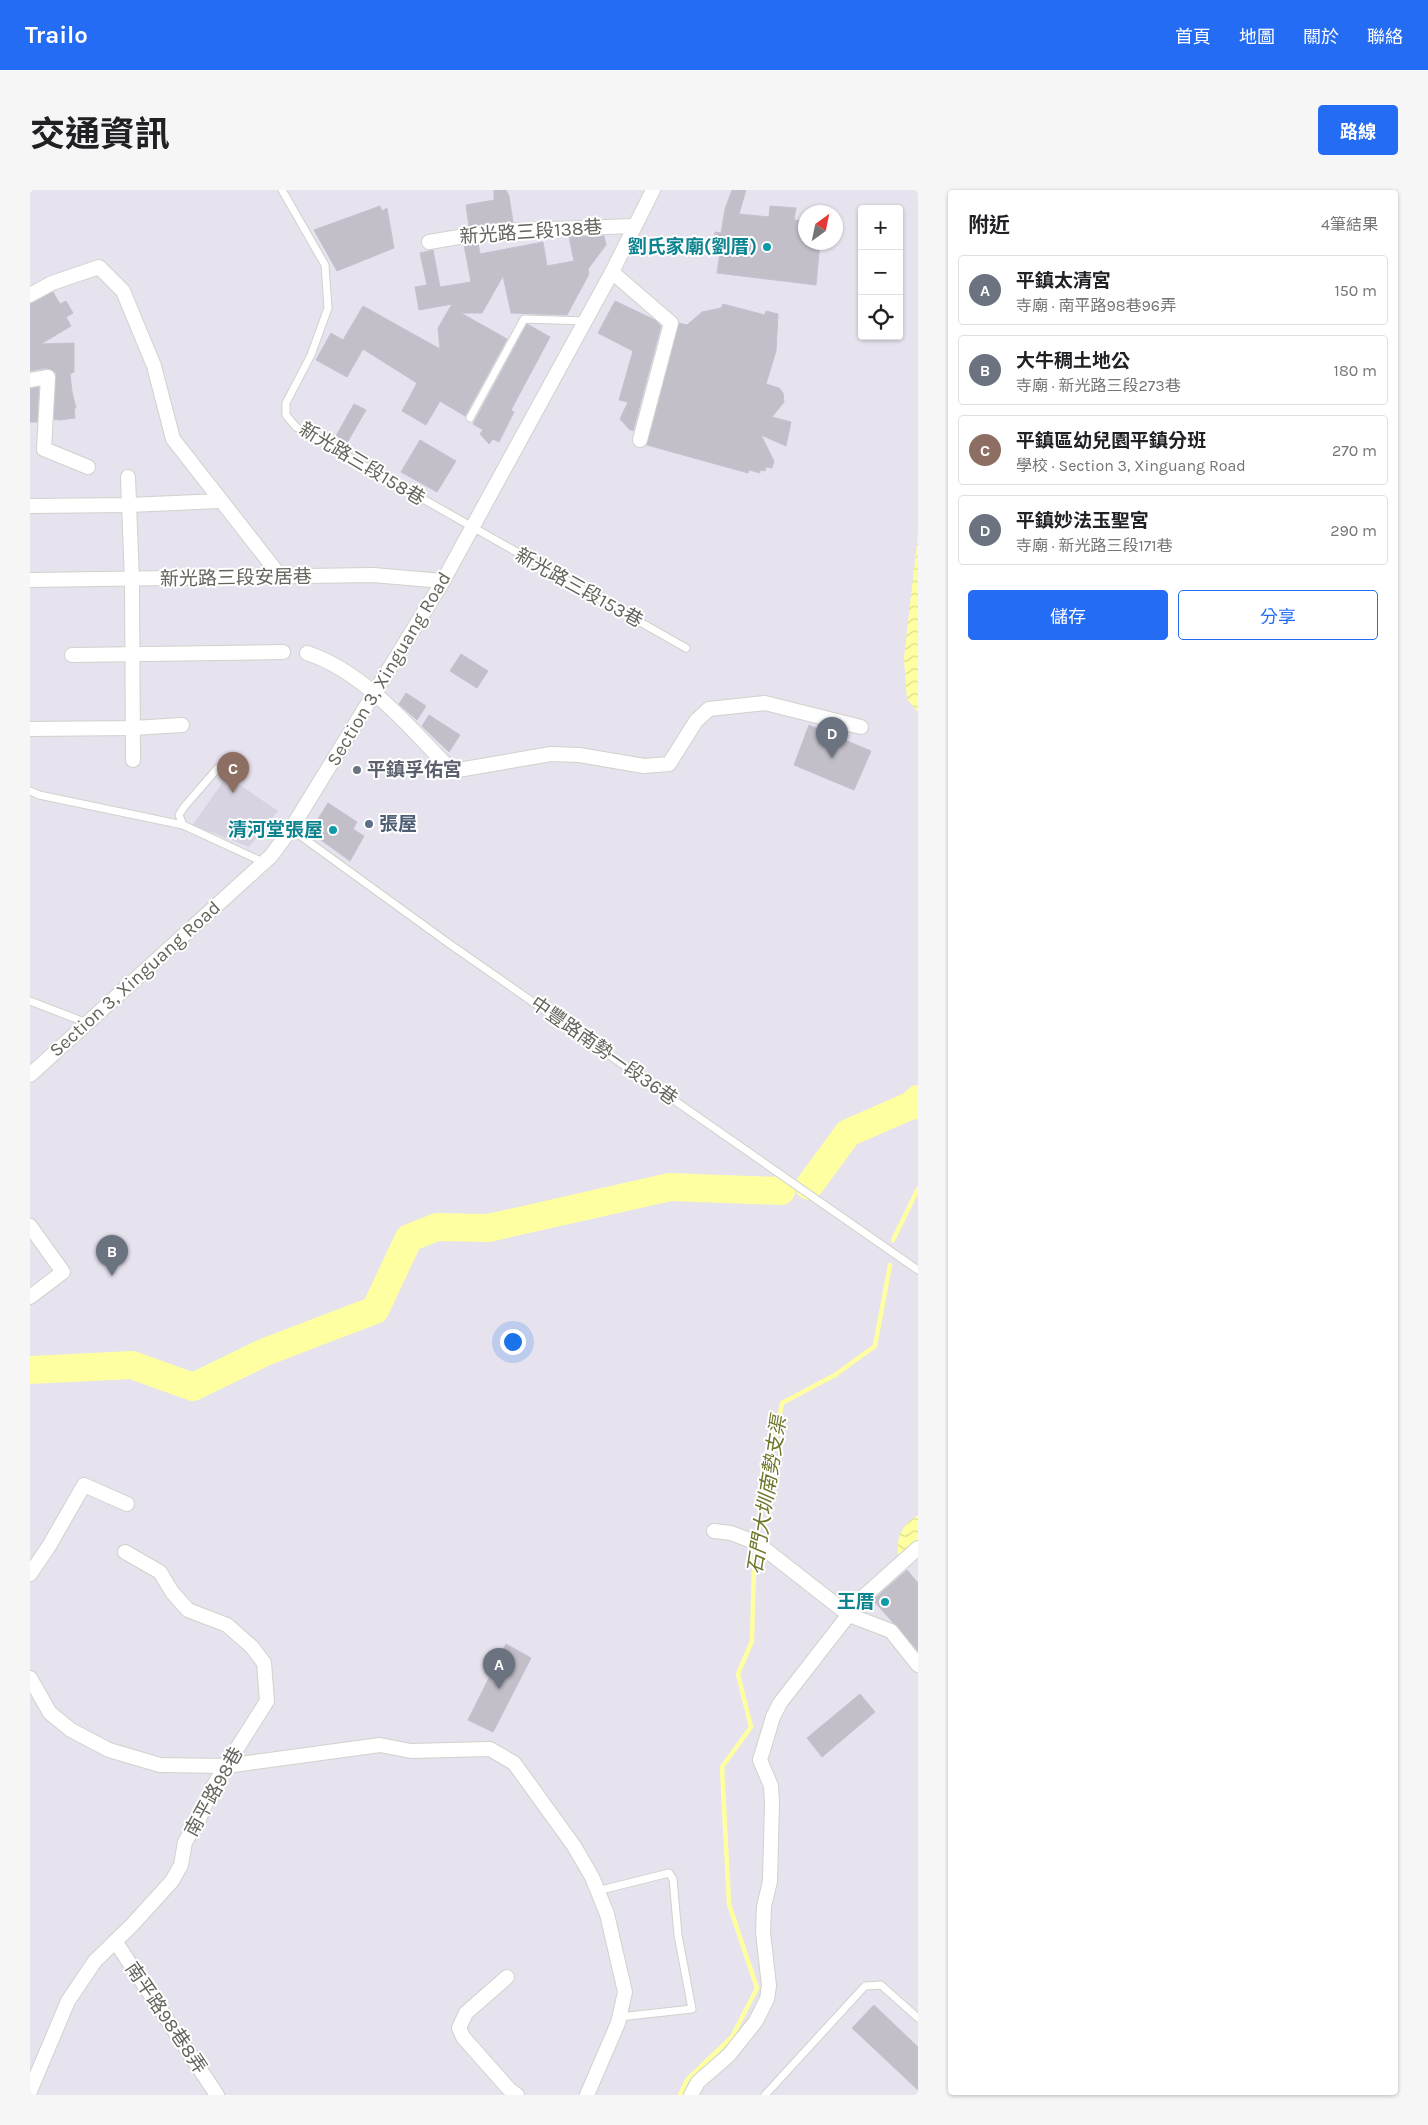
<!DOCTYPE html>
<html lang="zh-TW">
<meta charset="utf-8">
<style>
:root{--surface:#fff;--page:#f6f6f6;--text:#202124;--muted:#757577;--line:#e0e0e0;--accent:#246cf3}
body{margin:0;font-family:Karla,"Noto Sans TC",sans-serif;background:var(--page);color:var(--text)}
.controls{position:absolute;right:15px;top:15px;display:grid;overflow:hidden;border-radius:5px;box-shadow:0 1px 4px #0004}
.controls button{width:45px;height:45px;display:grid;place-items:center;padding:0;border:0;border-bottom:1px solid var(--line);background:var(--surface);color:var(--text);font:25px sans-serif}
.compass{position:absolute;left:768px;top:15px;width:45px;height:45px;border-radius:50%;background:var(--surface);box-shadow:0 1px 4px #0004;rotate:33deg}
.you{position:absolute;left:482px;top:1151px;width:18px;height:18px;margin:-12px;border:4px solid #fff;border-radius:50%;background:#1a73e8;box-shadow:0 0 0 8px #1a73e833}
.badge{display:grid;place-items:center;width:32px;height:32px;border-radius:50%;background:var(--accent);color:#fff;font-size:16px;font-weight:700}
.pin{position:absolute;translate:-50% -41px;filter:drop-shadow(0 1px 2px #0008)}
.pin::after{content:'';position:absolute;top:26px;width:18px;height:15px;background:inherit;clip-path:polygon(0 0,100% 0,50% 100%)}
.list{margin:0;padding:0;list-style:none}
h2{display:flex;justify-content:space-between;align-items:center;height:65px;margin:0;padding:0 20px;font-size:21px}
h2 small{font-size:16px;font-weight:400;color:var(--muted)}
.list li{display:grid;grid-template-columns:32px 1fr auto;gap:15px;align-items:center;box-sizing:border-box;height:70px;margin:0 10px 10px;padding:0 10px;border:1px solid var(--line);border-radius:5px}
.list b{display:block;font-size:19px;white-space:nowrap}
.list p{margin:0;font-size:16px;white-space:nowrap;color:var(--muted)}
.list em{font-size:16px;font-style:normal;color:var(--muted)}
.actions{display:flex;gap:10px;padding:15px 20px}
.actions a{flex:1;padding:11px 0;border:1px solid var(--accent);border-radius:5px;text-align:center;font-size:18px;color:var(--accent)}
.actions .main{background:var(--accent);color:#fff}
.icon{flex:none;width:28px;height:28px;fill:none;stroke:currentColor;stroke-width:2;stroke-linecap:round;stroke-linejoin:round}
.map{position:relative;flex:none;width:888px;height:1905px;overflow:hidden;border-radius:5px}
header{display:flex;align-items:center;gap:30px;box-sizing:border-box;height:70px;padding:0 25px;background:var(--accent);color:#fff}
header strong{font-size:24px}
nav{display:flex;gap:28px;margin-inline-start:auto;font-size:18px}
.intro{display:flex;align-items:center;justify-content:space-between;box-sizing:border-box;height:120px;padding:0 30px}
h1{margin:0;font-size:35px}
.button{padding:12px 22px;border-radius:5px;background:var(--accent);color:#fff;font-size:18px;font-weight:700}
main{display:flex;gap:30px;padding:0 30px}
aside{flex:1;background:var(--surface);border-radius:5px;box-shadow:0 1px 4px #0004}
.map>svg:first-child{display:block}
</style>
<header>
<strong>Trailo</strong>
<nav><a>首頁</a><a>地圖</a><a>關於</a><a>聯絡</a></nav>
</header>
<div class="intro"><h1>交通資訊</h1><a class="button">路線</a></div>
<main>
<div class="map">
<svg width="888" height="1905" viewBox="0 0 888 1905">
<defs>
<pattern id="water-waves" width="16" height="10" patternUnits="userSpaceOnUse" patternTransform="scale(1.25)"><rect width="16" height="10" fill="#feffa1"/><path d="M0 5q4-4 8 0t8 0" fill="none" stroke="#dcdd8d"/></pattern>
</defs>
<rect width="100%" height="100%" fill="#e6e2ee"/>
<path fill="#d8d3e0" d="M197,586L248,621L219,657L178,641L160,639Z"/>
<g fill="url(#water-waves)">
<path d="M888,344V522L877,509L874,468Z"/>
<path d="M888,1325V1351L869,1368C865,1348 871,1336 888,1325Z"/>
</g>
<g fill="none" stroke-linecap="round" stroke-linejoin="round">
<g stroke="#feffa1" stroke-width="4.5">
<path d="M882,915L888,928"/>
<path d="M863,1050L888,999"/>
<path d="M650,1905L657,1890L702,1847L727,1798L699,1714L692,1577L721,1537L708,1484L722,1451L724,1376L729,1328L752,1213L805,1185L845,1156L860,1075"/>
</g>
<g stroke="#feffa1" stroke-width="28">
<path d="M779,996L818,943L882,915L888,909"/>
<path d="M0,1180L102,1175L163,1197L235,1162L345,1120L379,1048L407,1037L458,1038L640,997L751,1001"/>
</g>
</g>
<g fill="#c2bfc9" stroke="#c5c0d3">
<path d="M464,0H476L479,6L483,32L439,36L436,15L464,10Z"/>
<path d="M702,0H716L709,24L739,27L740,16L766,18L764,30L776,31V52H790L786,95L687,83L690,62L683,61L685,42L691,43L695,19Z"/>
<path d="M350,16L352,21L357,18L364,58L307,81L284,40Z"/>
<path d="M574,46L576,55L558,79L559,84L537,125L481,123L473,86L452,123H431L477,149L435,226L410,211L396,235L372,221L387,193L333,159L317,187L286,170L301,143L313,150L333,116L410,159L408,138L422,114L389,120L385,97L397,95L390,63L403,60L410,97L441,92L434,55L448,53L450,64L513,52L517,76L544,71L539,47Z"/>
<path d="M23,102L30,114L36,111L43,123L36,127L41,136L11,154L44,153V182L40,184L42,202L46,218H44L45,228L29,230L24,229L26,183L17,178L0,181V114Z"/>
<path d="M585,111L625,130L631,136L603,241L599,239L590,229L598,212L589,210L603,161L568,143Z"/>
<path d="M693,114L735,125L736,121L748,124L746,161L736,194L749,198L753,203L754,212L742,227L761,232L756,256L731,245L744,271L742,278L736,277L735,281L730,280V283L719,280L718,283L617,255L649,133L657,135L672,122L691,118Z"/>
<path d="M497,134L520,147L481,220L484,222L469,252L463,249L459,254L450,244L453,240L443,234Z"/>
<path d="M9,197L7,232H0V199Z"/>
<path d="M324,214L336,220L317,253L306,246Z"/>
<path d="M390,250L426,271L407,302L371,282Z"/>
<path d="M431,464L458,481L447,498L420,481Z"/>
<path d="M376,503L396,516L387,530L369,514Z"/>
<path d="M399,525L430,545L419,562L392,536Z"/>
<path d="M779,535L841,561L824,600L764,575Z"/>
<path d="M298,613L327,632L323,639L334,646L320,671L280,642Z"/>
<path d="M877,1380L888,1393V1461L843,1410Z"/>
<path d="M476,1454L501,1468L463,1542L438,1530Z"/>
<path d="M830,1504L845,1522L792,1567L777,1548Z"/>
<path d="M844,1815L888,1857V1900L822,1838Z"/>
</g>
<g fill="none" stroke-linecap="round" stroke-linejoin="round">
<defs>
<g id="service">
<path d="M252,0L295,75L298,118L281,165L256,213V225L266,237L656,458"/>
<path d="M440,228L494,129L555,131"/>
<path d="M0,601L9,605L153,635L233,672"/>
<path d="M153,635L149,625L154,617L187,579"/>
<path d="M261,639L421,755L888,1080"/>
<path d="M0,811L57,833"/>
<path d="M567,1701L639,1683L643,1689L648,1745L662,1819L589,1827"/>
<path d="M735,1905L835,1796L851,1795L888,1828"/>
</g>
<g id="minor">
<path d="M399,52L465,41L604,36"/>
<path d="M582,82L641,133L610,250"/>
<path d="M0,105L22,93L69,77L93,101L124,176L143,249L251,387"/>
<path d="M0,190L18,187L14,259L58,277"/>
<path d="M98,287L102,390L103,570"/>
<path d="M0,316L99,315L190,311"/>
<path d="M0,390L343,385L413,391"/>
<path d="M277,463C335,482 381,539 422,581L521,564L549,565L614,576L639,574L666,531L679,519L735,513L831,537"/>
<path d="M42,465L253,462"/>
<path d="M0,539L103,538L152,535"/>
<path d="M0,885L241,666L261,639L413,391L582,82L623,0"/>
<path d="M0,1036L33,1082L0,1107"/>
<path d="M684,1341L701,1343L727,1353L819,1425L861,1441L888,1475"/>
<path d="M0,1384L19,1356L54,1295L97,1314"/>
<path d="M0,1488L20,1523L41,1540L79,1560L130,1575L196,1576L350,1555L381,1561L460,1559L484,1573L544,1656L562,1687L577,1724L595,1802L588,1833L557,1905"/>
<path d="M85,1751L187,1905"/>
<path d="M477,1787L436,1823L429,1838L433,1847L479,1899L487,1905"/>
<path d="M0,1901L38,1811L65,1771L102,1735L142,1691L151,1675L155,1652L169,1629L182,1598L237,1511L234,1473L222,1457L197,1435L158,1420L142,1402L130,1382L95,1362"/>
<path d="M661,1905L668,1892L699,1865L726,1831L737,1809L739,1796L733,1742L734,1717L740,1691L742,1612L741,1596L730,1570L743,1527L750,1513L831,1409L888,1358"/>
</g>
</defs>
<use href="#service" stroke="#d1d2cb" stroke-width="9"/>
<use href="#minor" stroke="#d1d2cb" stroke-width="16"/>
<use href="#service" stroke="#fff" stroke-width="7"/>
<use href="#minor" stroke="#fff" stroke-width="14"/>
</g>
<g fill="#0f9aa8" stroke="#fff" stroke-width="2">
<circle cx="737" cy="57" r="5"/>
<circle cx="303" cy="640" r="5"/>
<circle cx="855" cy="1412" r="5"/>
</g>
<circle fill="#6b7280" stroke="#fff" stroke-width="2" cx="327" cy="580" r="5"/>
<circle fill="#5c6f8a" stroke="#fff" stroke-width="2" cx="339" cy="634" r="5"/>
<g text-anchor="middle" dominant-baseline="central" stroke-width="4" stroke-linejoin="round" paint-order="stroke">
<g font-size="19" fill="#63645b" stroke="#fff">
<text transform="translate(501 42) rotate(-4)">新光路三段138巷</text>
<text transform="translate(332 274) rotate(31)">新光路三段158巷</text>
<text transform="translate(206 388) rotate(-1)">新光路三段安居巷</text>
<text transform="translate(549 398) rotate(29)">新光路三段153巷</text>
<text transform="translate(359 479) rotate(-59)">Section 3, Xinguang Road</text>
<text transform="translate(105 789) rotate(-42)">Section 3, Xinguang Road</text>
<text transform="translate(574 861) rotate(35)">中豐路南勢一段36巷</text>
<text transform="translate(184 1602) rotate(-61)">南平路98巷</text>
<text transform="translate(136 1828) rotate(56)">南平路98巷8弄</text>
</g>
<g font-size="19" font-weight="bold" fill="#0d838f" stroke="#fff" text-anchor="end">
<text x="727" y="57">劉氏家廟(劉厝)</text>
<text x="293" y="640">清河堂張屋</text>
<text x="845" y="1412">王厝</text>
</g>
<g font-size="19" font-weight="bold" fill="#5b616d" stroke="#fff" text-anchor="start">
<text x="337" y="580">平鎮孚佑宮</text>
</g>
<g font-size="19" font-weight="bold" fill="#4e5e75" stroke="#fff" text-anchor="start">
<text x="349" y="634">張屋</text>
</g>
<g font-size="20" font-style="italic" fill="#707629" stroke="#fff">
<text transform="translate(737 1305) rotate(-81)">石門大圳南勢支渠</text>
</g>
</g>
</svg>
<div class="controls">
<button>+</button>
<button>−</button>
<button><svg class="icon" aria-label="locate" viewBox="0 0 24 24"><circle cx="12" cy="12" r="6"/><path d="M12 2v4M12 18v4M2 12h4M18 12h4"/></svg></button>
</div>
<svg class="compass" viewBox="-18 -18 36 36"><path d="M0-13l5 13h-10z" fill="#e53935"/><path d="M0 13l5-13h-10z" fill="#757577"/></svg>
<div class="you"></div>
<div class="pin badge" style="left:469px;top:1499px;background:#6b7280">A</div>
<div class="pin badge" style="left:82px;top:1086px;background:#6b7280">B</div>
<div class="pin badge" style="left:203px;top:603px;background:#8d6e63">C</div>
<div class="pin badge" style="left:802px;top:568px;background:#6b7280">D</div>
</div>
<aside>
<h2>附近<small>4筆結果</small></h2>
<ul class="list">
<li><span class="badge" style="background:#6b7280">A</span><div><b>平鎮太清宮</b><p>寺廟 · 南平路98巷96弄</p></div><em>150 m</em></li>
<li><span class="badge" style="background:#6b7280">B</span><div><b>大牛稠土地公</b><p>寺廟 · 新光路三段273巷</p></div><em>180 m</em></li>
<li><span class="badge" style="background:#8d6e63">C</span><div><b>平鎮區幼兒園平鎮分班</b><p>學校 · Section 3, Xinguang Road</p></div><em>270 m</em></li>
<li><span class="badge" style="background:#6b7280">D</span><div><b>平鎮妙法玉聖宮</b><p>寺廟 · 新光路三段171巷</p></div><em>290 m</em></li>
</ul>
<div class="actions"><a class="main">儲存</a><a>分享</a></div>
</aside>
</main>
